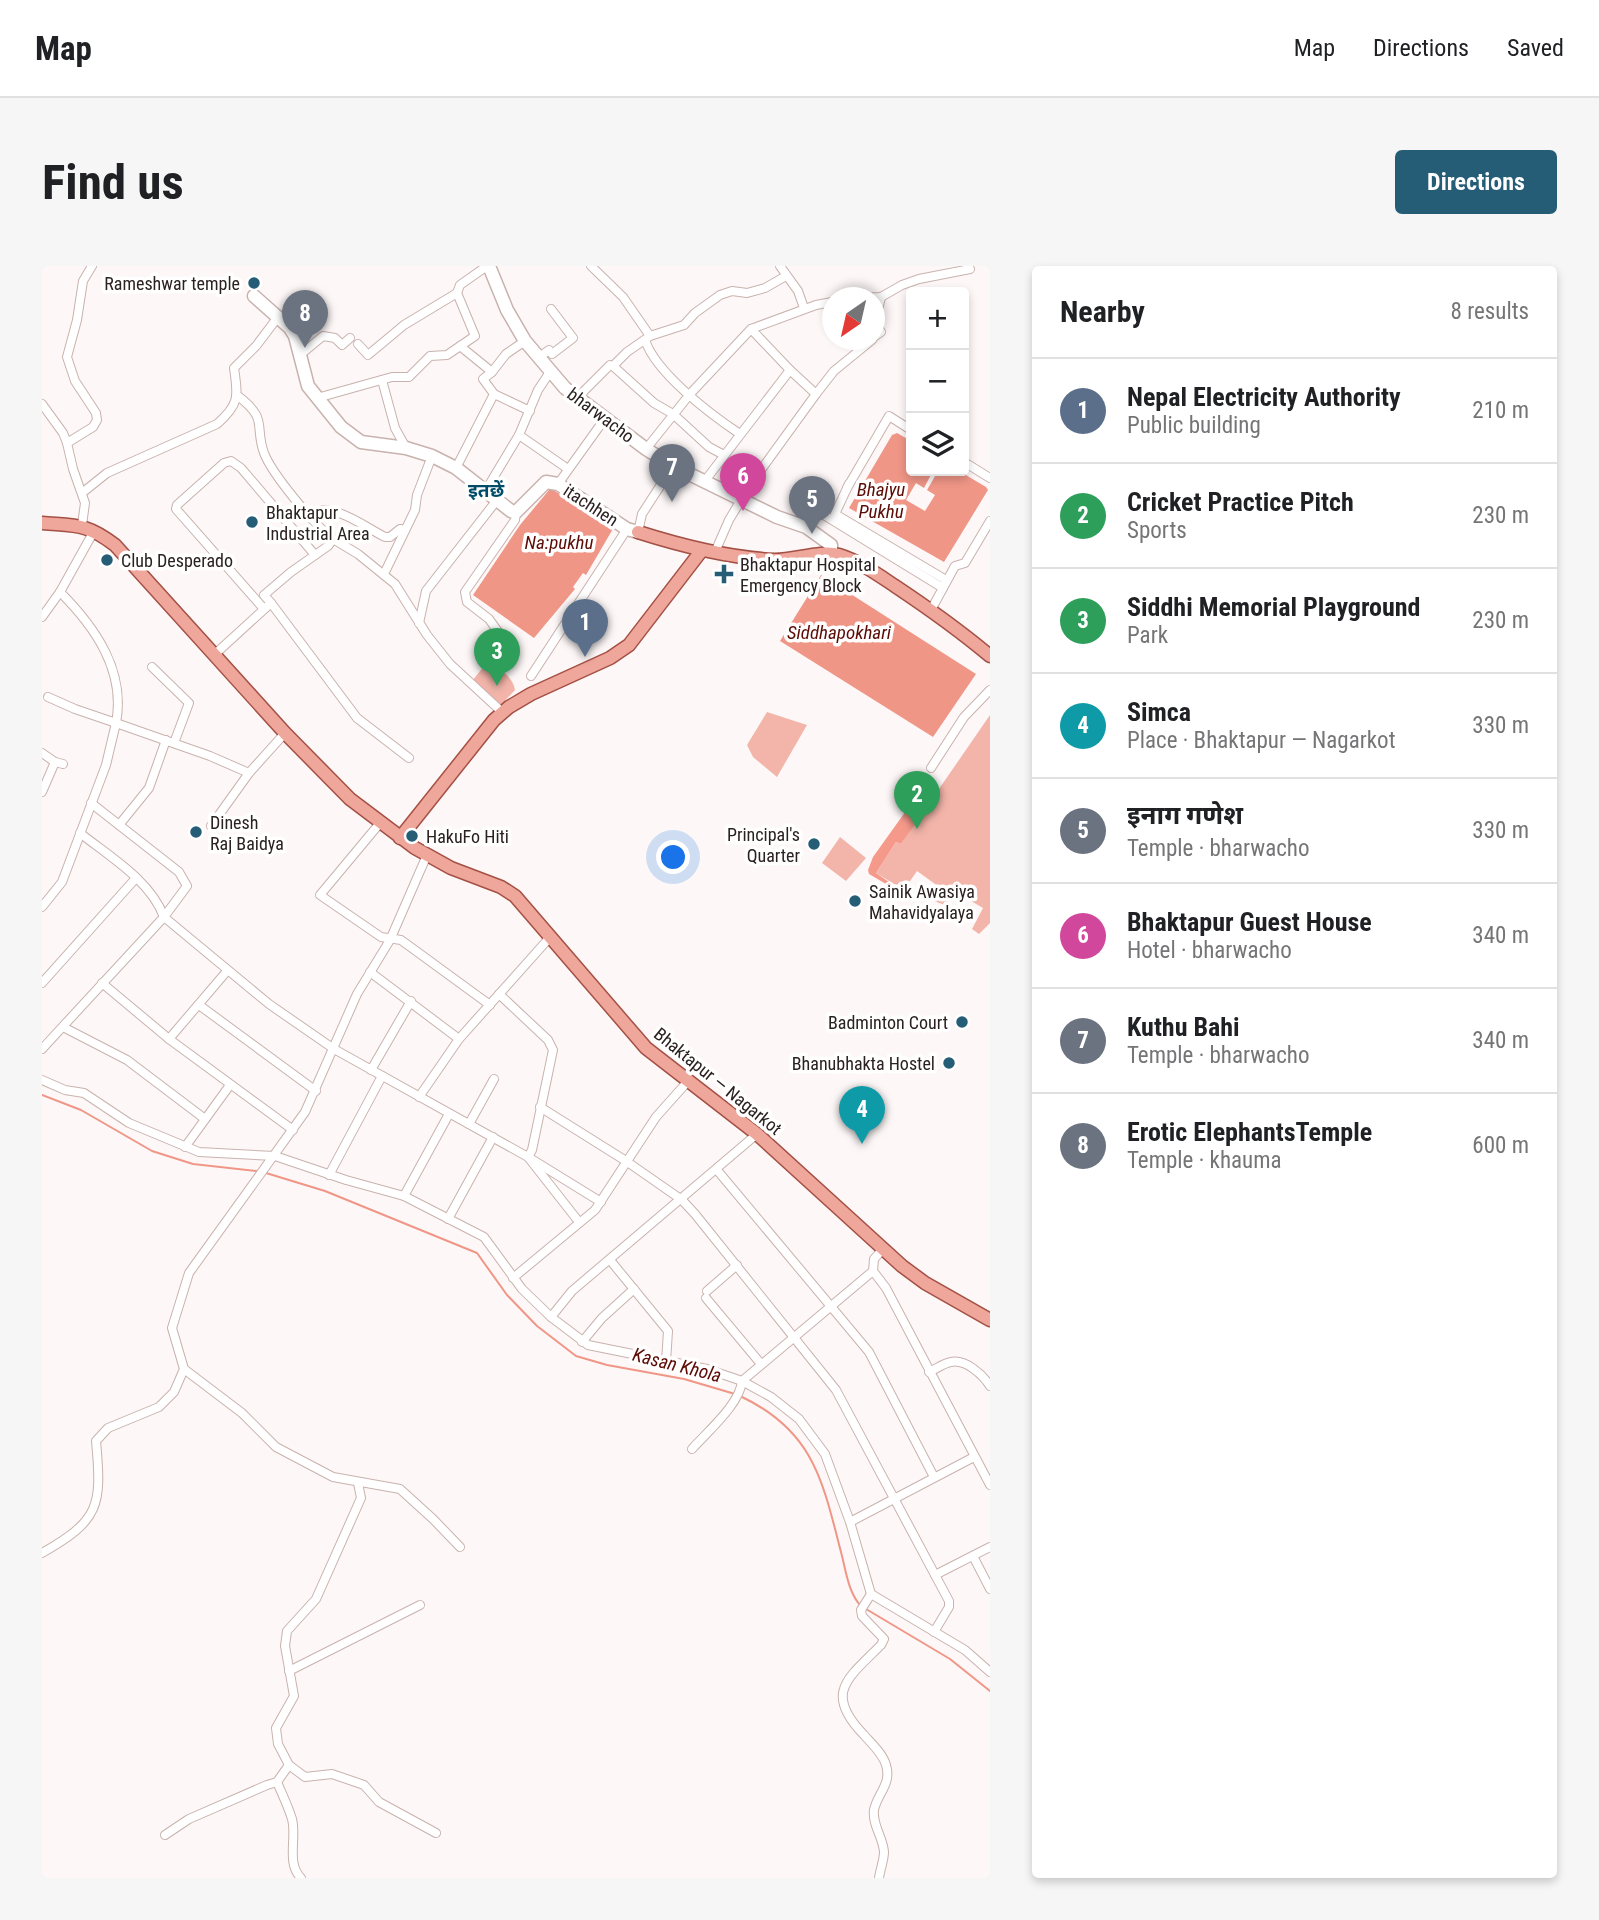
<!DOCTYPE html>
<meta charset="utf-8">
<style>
:root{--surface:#fff;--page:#f6f6f6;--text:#202124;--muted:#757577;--line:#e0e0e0;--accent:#255d77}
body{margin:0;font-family:"Roboto Condensed","Noto Sans Devanagari",sans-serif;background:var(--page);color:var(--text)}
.controls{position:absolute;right:21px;top:21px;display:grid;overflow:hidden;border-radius:7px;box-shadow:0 4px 10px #0003}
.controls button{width:63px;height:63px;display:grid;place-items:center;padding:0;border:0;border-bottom:2px solid var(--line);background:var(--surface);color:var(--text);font:35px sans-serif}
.compass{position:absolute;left:780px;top:21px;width:63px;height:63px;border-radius:50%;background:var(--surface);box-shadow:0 4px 10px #0003;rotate:214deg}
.you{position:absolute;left:632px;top:592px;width:24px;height:24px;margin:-18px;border:5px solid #fff;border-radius:50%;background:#1a73e8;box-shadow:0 0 0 10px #1a73e833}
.badge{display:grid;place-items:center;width:46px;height:46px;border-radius:50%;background:var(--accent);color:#fff;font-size:23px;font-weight:700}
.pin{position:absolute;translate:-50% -58px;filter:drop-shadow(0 2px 4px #0008)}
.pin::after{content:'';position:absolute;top:37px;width:24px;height:21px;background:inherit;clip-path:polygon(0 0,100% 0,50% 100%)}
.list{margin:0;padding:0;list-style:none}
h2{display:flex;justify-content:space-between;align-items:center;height:91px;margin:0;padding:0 28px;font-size:30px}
h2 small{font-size:23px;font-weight:400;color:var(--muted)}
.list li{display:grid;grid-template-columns:46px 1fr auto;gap:21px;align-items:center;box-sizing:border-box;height:105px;padding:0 28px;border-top:2px solid var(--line)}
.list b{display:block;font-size:26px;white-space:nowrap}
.list p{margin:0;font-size:23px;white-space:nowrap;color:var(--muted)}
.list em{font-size:23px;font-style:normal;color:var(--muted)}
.icon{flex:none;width:38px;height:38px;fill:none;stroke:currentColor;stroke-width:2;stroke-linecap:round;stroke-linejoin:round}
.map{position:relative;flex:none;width:948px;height:1612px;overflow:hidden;border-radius:7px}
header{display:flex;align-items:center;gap:42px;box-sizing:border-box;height:98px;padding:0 35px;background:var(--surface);border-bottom:2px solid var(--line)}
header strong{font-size:33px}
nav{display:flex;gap:38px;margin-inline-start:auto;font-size:24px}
.intro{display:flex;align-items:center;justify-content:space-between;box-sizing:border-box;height:168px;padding:0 42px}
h1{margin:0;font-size:49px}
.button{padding:18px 32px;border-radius:7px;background:var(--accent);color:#fff;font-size:24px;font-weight:700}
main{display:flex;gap:42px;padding:0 42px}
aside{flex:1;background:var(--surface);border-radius:7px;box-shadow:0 4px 10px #0003}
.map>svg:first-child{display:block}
</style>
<header>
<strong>Map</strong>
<nav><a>Map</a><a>Directions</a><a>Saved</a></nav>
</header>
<div class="intro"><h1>Find us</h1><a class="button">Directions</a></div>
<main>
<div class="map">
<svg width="948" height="1612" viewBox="0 0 948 1612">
<rect width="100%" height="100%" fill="#fdf8f7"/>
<g fill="#f3b5aa">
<path d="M443,399C456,399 471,411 473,424L458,440L430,415Z"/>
<path d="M725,446L765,459L735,511L711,491L705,479Z"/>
<path d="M948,449V657L937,668L930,663L941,642L912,625L903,639L892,635L900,623L875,605L862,624L834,607L854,576L859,578Z"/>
<path d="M798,571L824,592L804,615L780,597Z"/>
</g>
<path fill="#f59a8b" d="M881,521L891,527L884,543L859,578L854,576L834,607L857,623L856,625L827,608L826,604L831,591Z"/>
<g fill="#f09687">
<path d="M855,167L869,175V205H891L882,222L874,217L864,234L883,245L893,229L885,224L896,205H917L944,221L946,224L902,296L807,242L850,169Z"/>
<path d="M507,224H511L572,261L544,309L541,307L531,321L533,323L492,372L431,329L478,259Z"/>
<path d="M779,309L934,408L891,471L738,375Z"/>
</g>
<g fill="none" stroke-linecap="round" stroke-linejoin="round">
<g stroke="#f09687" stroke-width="2">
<path d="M0,829L39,844L110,885L151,898L215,905"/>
<path d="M224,907L283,925L435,987L465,1029L495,1060L534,1090L565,1099L642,1113L693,1128"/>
<path d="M698,1130C773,1165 781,1217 800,1290C804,1306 807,1328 819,1340"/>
<path d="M824,1343L908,1393L948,1425"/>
</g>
<defs>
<g id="street">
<path d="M738,0L756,25L762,42"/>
<path d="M814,32L839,31L860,19L877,13L928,3"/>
<path d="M832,44L837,40L839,31"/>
<path d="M832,55L839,66L832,71"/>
<path d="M608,70L642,59L653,47L678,29L690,25L705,27L723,22L744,10"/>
<path d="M603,74C614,107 668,148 698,168"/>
<path d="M483,75L464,88L450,106L441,113L452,128L488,145"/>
<path d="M316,78L326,89L362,59L415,27L418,19L445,0"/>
<path d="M418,80L450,106"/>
<path d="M258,89L281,70L293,72L300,79L308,72"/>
<path d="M496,92L507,84L510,88L531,72L509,43"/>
<path d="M571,100L612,137L631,148L667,181L682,189"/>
<path d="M748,104L774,128"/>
<path d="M340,114L353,162L364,182"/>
<path d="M196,130C227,154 212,159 222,187C230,208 273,260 291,273"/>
<path d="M536,131L568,99L571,100L585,86L608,70L581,31L549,0"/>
<path d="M275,132L350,111H367L388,90L405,89L433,70L415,27"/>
<path d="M0,138L21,167L25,177"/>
<path d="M477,169L526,203"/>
<path d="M604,183L648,128L709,63L774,39L790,36"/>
<path d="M922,196L948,212"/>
<path d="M414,202L452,128"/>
<path d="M662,216L748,104L709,63"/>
<path d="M516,218L564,151"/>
<path d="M807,218L793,248L904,314"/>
<path d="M805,222L847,150L869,164"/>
<path d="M444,224L477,169L496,124L508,106"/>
<path d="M40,227L65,207L175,158C198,138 196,130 192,102L214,80L236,51"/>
<path d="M782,249L901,322L913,300L923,297L948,255"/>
<path d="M268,250C287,232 324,262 343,271H348L358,263L363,264"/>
<path d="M40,259L43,237L31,203L25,177L51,161L55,154L54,147L33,115L25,91L35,54L41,15L50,0"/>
<path d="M596,266L600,248L631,200"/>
<path d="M673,286L687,254L708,219L774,128L792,105L830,74"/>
<path d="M342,308L373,244L375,229L390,190"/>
<path d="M229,337L315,452L367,492"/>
<path d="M222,343L134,243L135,239L182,197L189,195L199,202L273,289"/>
<path d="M889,344L901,322"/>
<path d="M0,351L18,326"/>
<path d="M377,357L384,325L455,234"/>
<path d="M462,374L447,353L425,336L423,326L473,254L474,246"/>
<path d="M172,389L229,337L222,329L249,306L286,280L291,273L316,288L353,318L385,369L408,398L460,446"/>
<path d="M110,401L147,437L132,477"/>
<path d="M489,410L585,263"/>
<path d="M6,431L33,443L74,457C84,405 53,361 18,326L52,265"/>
<path d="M0,487L13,496L21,498"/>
<path d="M889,502L922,451L948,424"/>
<path d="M0,526L13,496"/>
<path d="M338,557L278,629L339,671L359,674L448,739"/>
<path d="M77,559L107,522L124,474"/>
<path d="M169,560L207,507L243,467"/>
<path d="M38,567C68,591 108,614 122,651L227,738L292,783L486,891L559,936"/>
<path d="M385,589L348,674L315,728L263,846L147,1007L130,1062L142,1103L200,1147L234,1181L291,1211L358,1223L391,1253L418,1281"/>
<path d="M0,641L20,616L64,499L74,457L168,490L207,507"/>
<path d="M328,706L417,773"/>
<path d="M0,717L94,612"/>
<path d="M60,717L127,773L251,864"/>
<path d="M457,728L506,774L511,784L490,884L486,891L537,956"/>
<path d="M157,739L274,825"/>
<path d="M21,761L85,794L163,853"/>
<path d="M127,773L185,705"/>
<path d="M0,783L122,651L145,620L137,606L49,537"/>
<path d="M329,804L369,735"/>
<path d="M0,814L23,824L42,827L87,857L157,886L233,890L304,914L362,930L442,971L480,1023L509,1051L546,1079L665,1103L700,1115L729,1131L757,1153L783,1188L808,1256L829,1328L923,1384L948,1406"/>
<path d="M377,831L417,773L509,670"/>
<path d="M498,841L584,895L640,934L653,948L794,1124L907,1335V1341L892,1366"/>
<path d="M427,858L452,813"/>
<path d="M143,881L188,819"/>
<path d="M675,904L827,1086L892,1211"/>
<path d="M287,909L340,810"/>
<path d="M362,930L407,848"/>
<path d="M406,953L451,871"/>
<path d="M568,994L626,1065L624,1096"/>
<path d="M831,1005L844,1022L948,1219"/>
<path d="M471,1012L553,944L614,851L647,814"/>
<path d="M665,1025L695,999"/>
<path d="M664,1032L719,1098"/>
<path d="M509,1051L530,1025L715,868"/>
<path d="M540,1076L560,1052L592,1023"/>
<path d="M887,1106C894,1103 902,1097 909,1096C924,1093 941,1109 948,1120"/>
<path d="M650,1183C666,1165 698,1138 700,1115L831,1005L832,993L840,984"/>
<path d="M316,1217L319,1232L274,1333L245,1365L243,1380L252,1430L234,1462L236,1478L247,1499L263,1511L290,1508L322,1519L337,1536L394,1567"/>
<path d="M808,1256L932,1191"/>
<path d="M0,1287C58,1254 60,1240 54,1175L66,1162L117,1141L132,1126L142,1103"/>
<path d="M931,1290L948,1323"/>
<path d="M893,1309L948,1281"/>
<path d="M829,1328L819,1344L820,1350L842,1373L839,1379C806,1412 781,1427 822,1469C830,1478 841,1488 844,1499C850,1518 835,1528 832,1544C830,1559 841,1571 842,1586C842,1594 838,1604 837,1612"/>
<path d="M247,1405L378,1339"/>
<path d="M235,1516C240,1528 246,1540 250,1553C255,1572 244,1597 259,1612"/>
<path d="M123,1569L147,1553L225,1519L235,1516L247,1499"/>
</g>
<g id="secondary">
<path d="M447,0L465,44L483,75L523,122L604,183L631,200L735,251L764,261L789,279V287"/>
<path d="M212,30L248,62L253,70L266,120L299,161L319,176L364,182L390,190L414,202L469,245L474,246L504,216L516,218L585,263L596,266"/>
</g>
<g id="primary">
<path d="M0,257C34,260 44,257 73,279L243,467L308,533L373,582L409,602L459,621L473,630L604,782L715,868L860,1000L883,1017L948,1054"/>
<path d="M596,266C640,280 686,292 733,294C753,294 779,284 797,289C817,295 835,308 853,320C886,342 917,364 948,390"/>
<path d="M358,572L452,454L467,441L489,428L568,392L587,379L660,284"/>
</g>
</defs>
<use href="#street" stroke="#c9b2ae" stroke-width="10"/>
<use href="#secondary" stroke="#c9b2ae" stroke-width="15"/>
<use href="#primary" stroke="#a45045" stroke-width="15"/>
<use href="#street" stroke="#fff" stroke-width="8"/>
<use href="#secondary" stroke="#fff" stroke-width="12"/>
<use href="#primary" stroke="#efa69b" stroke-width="12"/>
</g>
<g fill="#255d77" stroke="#fff" stroke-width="2.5">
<circle cx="212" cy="17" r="7"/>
<circle cx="210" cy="256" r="7"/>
<circle cx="65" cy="294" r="7"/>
<path d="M678.5 297.5h7v7h7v7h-7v7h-7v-7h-7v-7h7z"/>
<circle cx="154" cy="566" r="7"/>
<circle cx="370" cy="570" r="7"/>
<circle cx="772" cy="578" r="7"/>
<circle cx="813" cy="635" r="7"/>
<circle cx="920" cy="756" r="7"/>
<circle cx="907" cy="797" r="7"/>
</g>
<g text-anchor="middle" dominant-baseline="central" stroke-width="7" stroke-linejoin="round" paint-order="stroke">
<g font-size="18" fill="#2a2120" stroke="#fff" text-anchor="start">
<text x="198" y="17" text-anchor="end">Rameshwar temple</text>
<text x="224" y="246">Bhaktapur<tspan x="224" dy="21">Industrial Area</tspan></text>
<text x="79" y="294">Club Desperado</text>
<text x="698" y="298">Bhaktapur Hospital<tspan x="698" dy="21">Emergency Block</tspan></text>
<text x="168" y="556">Dinesh<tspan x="168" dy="21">Raj Baidya</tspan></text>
<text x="758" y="568" text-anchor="end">Principal's<tspan x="758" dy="21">Quarter</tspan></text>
<text x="384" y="570">HakuFo Hiti</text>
<text x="827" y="625">Sainik Awasiya<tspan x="827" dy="21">Mahavidyalaya</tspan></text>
<text x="906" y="756" text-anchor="end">Badminton Court</text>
<text x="893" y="797" text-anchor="end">Bhanubhakta Hostel</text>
</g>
<g font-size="18" fill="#2a2120" stroke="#fff">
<text transform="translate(559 149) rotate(37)">bharwacho</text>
<text transform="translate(549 239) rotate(33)">itachhen</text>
<text transform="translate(676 815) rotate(39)">Bhaktapur — Nagarkot</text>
</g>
<g font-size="19" font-style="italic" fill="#5c0b05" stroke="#fff">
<text x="839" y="223">Bhajyu<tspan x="839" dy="22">Pukhu</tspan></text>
<text x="517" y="276">Na:pukhu</text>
<text x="797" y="366">Siddhapokhari</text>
<text transform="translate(635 1099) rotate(14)">Kasan Khola</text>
</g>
<g font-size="19" font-weight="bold" fill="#004c68" stroke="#fff">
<text x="444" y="224">इतछें</text>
</g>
</g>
</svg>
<div class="controls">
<button>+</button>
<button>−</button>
<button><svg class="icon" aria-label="layers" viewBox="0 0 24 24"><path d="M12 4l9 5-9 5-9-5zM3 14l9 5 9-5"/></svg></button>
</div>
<svg class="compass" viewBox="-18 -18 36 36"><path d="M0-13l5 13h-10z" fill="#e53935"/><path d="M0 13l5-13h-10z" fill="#757577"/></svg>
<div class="you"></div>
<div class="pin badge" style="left:543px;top:391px;background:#5c6f8a">1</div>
<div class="pin badge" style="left:875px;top:563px;background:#2e9e5b">2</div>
<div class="pin badge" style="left:455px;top:420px;background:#2e9e5b">3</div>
<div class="pin badge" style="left:820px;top:878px;background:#0f9aa8">4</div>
<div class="pin badge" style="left:770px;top:268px;background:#6b7280">5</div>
<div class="pin badge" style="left:701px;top:245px;background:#d1479c">6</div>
<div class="pin badge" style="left:630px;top:236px;background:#6b7280">7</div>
<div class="pin badge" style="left:263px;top:82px;background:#6b7280">8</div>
</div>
<aside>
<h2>Nearby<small>8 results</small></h2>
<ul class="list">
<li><span class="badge" style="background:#5c6f8a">1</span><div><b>Nepal Electricity Authority</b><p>Public building</p></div><em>210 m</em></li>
<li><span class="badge" style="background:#2e9e5b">2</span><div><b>Cricket Practice Pitch</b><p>Sports</p></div><em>230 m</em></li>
<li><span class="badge" style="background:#2e9e5b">3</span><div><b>Siddhi Memorial Playground</b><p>Park</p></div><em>230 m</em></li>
<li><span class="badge" style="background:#0f9aa8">4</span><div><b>Simca</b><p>Place · Bhaktapur — Nagarkot</p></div><em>330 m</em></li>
<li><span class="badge" style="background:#6b7280">5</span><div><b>इनाग गणेश</b><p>Temple · bharwacho</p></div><em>330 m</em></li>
<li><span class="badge" style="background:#d1479c">6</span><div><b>Bhaktapur Guest House</b><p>Hotel · bharwacho</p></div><em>340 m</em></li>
<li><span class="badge" style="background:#6b7280">7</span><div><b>Kuthu Bahi</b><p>Temple · bharwacho</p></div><em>340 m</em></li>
<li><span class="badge" style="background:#6b7280">8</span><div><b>Erotic ElephantsTemple</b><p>Temple · khauma</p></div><em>600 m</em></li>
</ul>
</aside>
</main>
